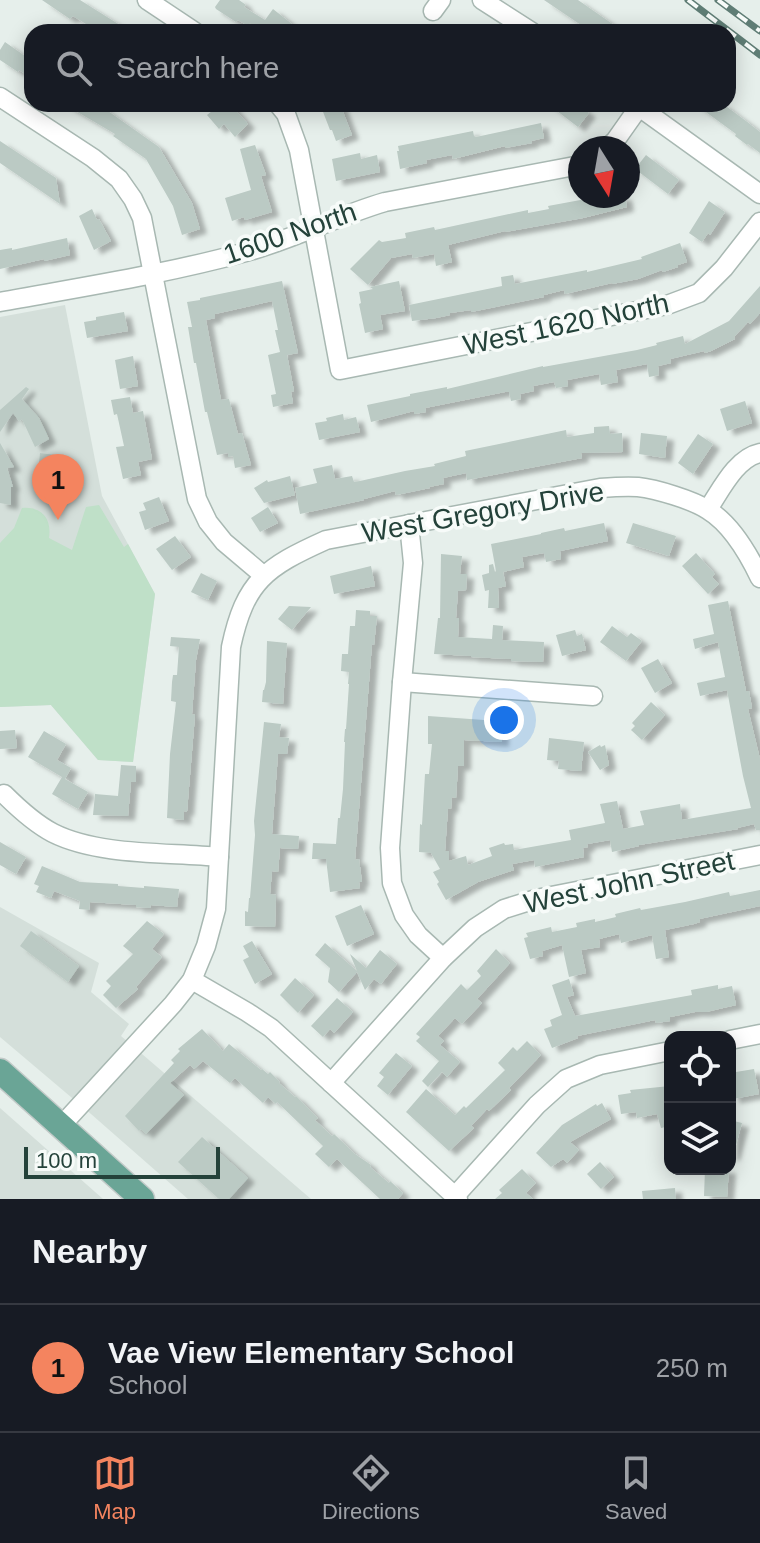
<!DOCTYPE html>
<style>
:root{--surface:#171b24;--page:#20242c;--text:#f1f3f6;--muted:#9ea1a6;--line:#363941;--accent:#f4845f}
body{margin:0;font-family:Helvetica,sans-serif;background:var(--page);color:var(--text)}
.controls{position:absolute;right:24px;bottom:24px;display:grid;overflow:hidden;border-radius:16px;box-shadow:0 4px 20px #0003}
.controls button{width:72px;height:72px;display:grid;place-items:center;padding:0;border:0;border-bottom:2px solid var(--line);background:var(--surface);color:var(--text);font:40px sans-serif}
.compass{position:absolute;left:568px;top:136px;width:72px;height:72px;border-radius:50%;background:var(--surface);box-shadow:0 4px 20px #0003;rotate:169deg}
.scale{position:absolute;left:24px;bottom:20px;width:196px;box-sizing:border-box;padding-left:8px;border:4px solid #24423a;border-top:0;font-size:22px;line-height:28px;white-space:nowrap;color:#24423a;-webkit-text-stroke:6px #f7fbf9;paint-order:stroke}
.you{position:absolute;left:504px;top:720px;width:28px;height:28px;margin:-20px;border:6px solid #fff;border-radius:50%;background:#1a73e8;box-shadow:0 0 0 12px #1a73e833}
.badge{display:grid;place-items:center;width:52px;height:52px;border-radius:50%;background:var(--accent);color:#111;font-size:26px;font-weight:700}
.pin{position:absolute;translate:-50% -66px;filter:drop-shadow(0 2px 4px #0008)}
.pin::after{content:'';position:absolute;top:42px;width:28px;height:24px;background:inherit;clip-path:polygon(0 0,100% 0,50% 100%)}
.list{margin:0;padding:0;list-style:none}
h2{display:flex;justify-content:space-between;align-items:center;height:104px;margin:0;padding:0 32px;font-size:34px}
h2 small{font-size:26px;font-weight:400;color:var(--muted)}
.list li{display:grid;grid-template-columns:52px 1fr auto;gap:24px;align-items:center;box-sizing:border-box;height:128px;padding:0 32px;border-top:2px solid var(--line)}
.list b{display:block;font-size:30px;white-space:nowrap}
.list p{margin:0;font-size:26px;white-space:nowrap;color:var(--muted)}
.list em{font-size:26px;font-style:normal;color:var(--muted)}
.icon{flex:none;width:44px;height:44px;fill:none;stroke:currentColor;stroke-width:2;stroke-linecap:round;stroke-linejoin:round}
.map{position:relative;flex:none;width:760px;height:1199px;overflow:hidden}
.search{position:absolute;background:var(--surface);box-shadow:0 4px 20px #0003;left:24px;right:24px;top:24px;height:88px;display:flex;align-items:center;gap:20px;box-sizing:border-box;padding:0 28px;border-radius:24px;color:var(--muted);font-size:30px}
.sheet{height:232px;background:var(--surface)}
nav{display:flex;justify-content:space-around;align-items:center;box-sizing:border-box;height:112px;border-top:2px solid var(--line);background:var(--surface);font-size:22px;color:var(--muted)}
nav a{display:grid;justify-items:center;gap:4px}
nav .on{color:var(--accent)}
.map>svg:first-child{display:block}
</style>
<div class="map">
<svg width="760" height="1199" viewBox="0 0 760 1199">
<defs>
<filter id="shadow"><feDropShadow dx="7" dy="4.5" stdDeviation="2" flood-color="#0004"/></filter>
</defs>
<rect width="100%" height="100%" fill="#e6efeb"/>
<g fill="#d4dfda">
<path d="M65,305L102,496L155,594L133,762L98,760L51,705L0,707V317Z"/>
<path d="M0,907L99,963L91,992L129,1024L121,1036L311,1199H188L91,1114L0,1037Z"/>
<path d="M0,1108L103,1199H0Z"/>
</g>
<path fill="#bfe0c8" d="M99,505L124,547L128,544L155,594L133,762L98,760L51,705L0,707V543L14,528L22,508C42,506 52,519 49,538L72,550L86,507Z"/>
<g fill="#bbcac4" filter="url(#shadow)">
<path d="M42,0H80L131,32H99L73,16L70,19Z"/>
<path d="M220,0H239L246,5L244,7L265,20L273,9L302,32H262L250,23L248,26L238,20L236,22L216,9L215,7Z"/>
<path d="M544,0H578L614,25L610,32H588L580,26L581,25Z"/>
<path d="M5,42L32,61V78L19,70L18,72L0,60V50Z"/>
<path d="M64,104H98L159,147L192,203L200,229L182,235L173,206L146,159L113,136L115,134Z"/>
<path d="M205,104H230L248,124L235,137L224,124L219,129L207,115L212,111Z"/>
<path d="M320,104H340L352,135L336,141L332,130H330Z"/>
<path d="M548,104H577L589,113L578,127Z"/>
<path d="M695,104H723L746,121L760,132V153L748,144L747,145L735,136L736,134Z"/>
<path d="M541,123L544,138L531,141L532,143L505,148V146L453,159L452,155L426,160L427,163L400,169L397,151H399L398,146L473,131L474,136L476,137Z"/>
<path d="M0,141L56,178L60,204L0,163Z"/>
<path d="M255,145L266,175L261,176L272,212L245,220L244,217L232,221L225,198L251,190L240,149Z"/>
<path d="M360,153L361,159L377,155L380,172L336,181L332,159Z"/>
<path d="M646,155L679,180L668,194L635,169Z"/>
<path d="M602,196H625L627,207L583,218L505,232V231L448,245L452,262L436,266L434,254L413,258L412,254L391,258L368,285L350,269L379,240L382,242L406,238L405,233L434,227L435,230L528,210V213L549,209L548,206Z"/>
<path d="M709,201L725,212L710,235L708,233L702,242L689,233Z"/>
<path d="M92,209L97,220L99,219L111,241L94,250L79,216Z"/>
<path d="M67,238L70,255L44,261V259L0,269V250L12,248V250Z"/>
<path d="M680,243L687,262L678,265V267L663,272L662,270L638,279L612,284V283L565,294L564,290L544,295V297L471,312V310L450,313V315L436,318L412,321L409,305L502,286L501,277L513,275L515,284L587,270V272L642,259L641,257Z"/>
<path d="M282,281L298,353L287,355L294,391L291,392L293,403L273,407L271,395L276,394L268,355L280,352L275,330H278L272,301L215,314V318L206,320L221,400L229,399L238,434L242,433L251,465L235,468L233,456L228,457V453L217,455L207,412H205L196,363H194L188,327H192L187,302L200,300V298Z"/>
<path d="M399,281L405,311L380,315L383,329L365,333L359,304L361,303L359,292L373,289L370,287Z"/>
<path d="M760,286V313L750,324L748,322L734,337L735,339L711,351L705,353L704,351L670,359L671,363L658,366L659,375L649,377L647,364L616,370L618,382L601,385L599,374L567,380L568,386L556,388L554,382L533,386L534,391L520,394L521,399L511,401L509,392H505L425,408L426,412L414,414V411L371,422L367,405L410,396V394L447,387V389L543,366V367L637,350L657,345L656,343L683,336L685,344L729,321Z"/>
<path d="M124,312L128,331L87,338L84,322L96,320V317Z"/>
<path d="M133,356L138,386L120,389L115,360Z"/>
<path d="M26,387L29,389L22,399L39,418L49,439L35,447L22,419L19,421L13,413L0,432V410Z"/>
<path d="M130,397L133,413L143,411L152,459L138,462L141,475L123,479L116,447L124,446L117,414L114,415L111,400Z"/>
<path d="M745,401L752,423L727,431L720,409Z"/>
<path d="M343,414L344,420L356,417L360,432L319,440L315,423L327,421L326,418Z"/>
<path d="M609,426L610,434L622,433L623,452L581,453L582,458L467,480L466,473L443,478L444,484L429,487L430,488L396,495L395,491L364,499V500L300,514L295,488L317,483L313,469L332,465L335,479L352,476L354,482L360,481L405,471L435,466L434,464L466,456L465,451L566,430L567,437L594,433V427Z"/>
<path d="M641,433L667,436L665,458L639,454Z"/>
<path d="M698,434L713,444L693,474L678,463Z"/>
<path d="M0,443L14,467L7,468L13,487H11V505L0,503Z"/>
<path d="M40,453L56,455L53,476L38,474Z"/>
<path d="M290,476L295,495L264,503L254,488L267,480L268,482Z"/>
<path d="M159,497L169,521L145,530L139,512L146,510L143,503Z"/>
<path d="M268,507L278,523L260,532L251,518Z"/>
<path d="M604,523L608,541L560,551L561,559L546,562L544,553L522,557L524,567L503,572L506,586L498,588L499,608H488L489,590L485,591L482,575L489,573V565L493,564L495,572L496,571L491,544L541,534V533L564,528L565,531Z"/>
<path d="M633,523L676,536L669,556L626,543Z"/>
<path d="M175,536L191,557L172,570L156,549Z"/>
<path d="M696,553L715,574L712,577L719,584L708,594L682,566Z"/>
<path d="M441,554L462,556L460,574H467L466,590L458,591L456,618H459L458,637L492,639L493,625L503,626L502,640L544,642L543,662L511,661V659L471,657V656L434,654L438,618H440Z"/>
<path d="M371,566L375,586L334,594L330,576Z"/>
<path d="M201,573L217,581L208,600L191,592Z"/>
<path d="M728,601L746,691H749L752,708L748,709L760,759V830H756L754,824L737,828L738,829L639,845V846L612,852L610,840L587,844L588,847L583,848L584,857L535,867L534,860L512,864L514,870L478,882L446,900L437,884L439,882L433,872L440,869L431,853L419,852L420,824L422,825L425,774H429L432,744H428V716L498,721L497,730H502V742L464,740V766H458L456,798L452,797L451,809L448,808L445,851H449V861L466,856L468,865L492,856L489,848L504,843L505,845L513,844L514,850L571,840L569,830L605,823L600,804L617,801L623,829L644,825L640,811L680,804L682,820L751,808L743,776L727,690L700,696L697,683L725,677L718,642L695,649L693,639L714,634L708,605Z"/>
<path d="M289,606L311,607L292,630L278,619Z"/>
<path d="M356,610L370,611V616H377L374,645L372,644L355,860L359,859L362,882H359L360,888L330,892L326,859H312L313,843L336,844L338,818H340L343,789L345,742H344L345,729H346L349,684H348L349,672L341,671L342,654H348L350,626H355Z"/>
<path d="M612,626L627,637L631,633L642,641L626,661L600,642Z"/>
<path d="M575,630L577,636L582,634L586,650L562,656L556,635Z"/>
<path d="M171,637L200,639L196,660L192,714L195,715L187,812L184,811V820L167,818L170,754L176,702L171,701L172,682L173,675H177L179,647L170,646Z"/>
<path d="M267,641L287,643L283,704L262,702L263,690H264L266,682Z"/>
<path d="M658,659L672,683L655,693L641,668Z"/>
<path d="M651,702L665,715L642,740L631,730L635,726L632,723Z"/>
<path d="M264,722L281,724L279,737L289,738L287,754H278L272,834L299,836L298,849L280,848L278,872L272,871L270,894L276,895L275,927L245,926V911L248,912L249,898H250L255,835L254,821Z"/>
<path d="M15,730L17,748L0,749V731Z"/>
<path d="M44,731L66,744L57,760L71,768L65,779L88,792L78,809L52,794L62,777L28,757Z"/>
<path d="M549,738L584,742L581,771L558,769L559,761L547,760Z"/>
<path d="M600,745L601,747L605,745L609,765L600,770L588,752Z"/>
<path d="M121,765L136,766V782H131L128,816L93,815L95,794L118,796Z"/>
<path d="M0,842L26,857L16,874L0,865Z"/>
<path d="M42,866L80,882L118,884V886L144,888V886L179,889L177,907L151,905L150,908L136,907V905L90,902L89,910L79,909L80,901L54,891L51,898L36,892L39,886L34,884Z"/>
<path d="M760,890V906L699,919L700,922L694,924L665,930L669,957L656,959L652,935L621,943L619,934L599,939L600,947L581,950L586,973L569,977L562,945L542,951L543,956L530,959L524,938L528,937L526,933L551,927L552,932L577,927L576,923L595,919V922L616,917L615,914L640,908L641,910L685,902L729,892L730,896Z"/>
<path d="M361,905L374,934L347,946L335,916Z"/>
<path d="M147,921L164,934L152,949L162,957L136,987L138,989L116,1008L103,995L111,986L106,981L133,954L123,946Z"/>
<path d="M31,931L79,966L68,982L20,946Z"/>
<path d="M252,941L272,974L255,984L243,960L249,957L243,946Z"/>
<path d="M325,943L357,971L350,954L366,968L380,950L397,964L381,984L374,979L365,990L357,972L339,992L328,982L330,968L315,955Z"/>
<path d="M496,949L510,963L477,999L482,1003L462,1024L455,1018L438,1036L444,1041L440,1045L460,1062L447,1077L442,1072L428,1087L422,1081L439,1061L416,1041L420,1037L416,1034L461,984L467,990L481,976L477,971Z"/>
<path d="M295,978L314,995L298,1013L280,995Z"/>
<path d="M569,979L574,995L567,997L575,1016L692,995L691,990L718,985V989L732,986L736,1005L706,1012H695L670,1017V1021L656,1023L655,1020L577,1036L578,1038L552,1048L544,1029L552,1026L550,1020L562,1015L552,985Z"/>
<path d="M337,998L353,1012L334,1033L330,1029L323,1037L311,1026Z"/>
<path d="M202,1029L223,1051L229,1044L261,1070L262,1069L268,1074L270,1072L280,1082L279,1083L295,1097L296,1096L318,1118L315,1120L332,1136L334,1134L355,1154L371,1165L370,1167L389,1183L390,1181L403,1193L398,1199H380L337,1159L329,1167L315,1154L323,1146L277,1102L276,1104L268,1097L263,1103L235,1078L230,1083L203,1061L194,1069L190,1065L170,1083L184,1095L146,1134L141,1129L139,1131L125,1116L174,1063L171,1060L180,1051L178,1049Z"/>
<path d="M527,1041L541,1055L509,1088L511,1090L489,1111L487,1109L471,1126L474,1128L449,1151L406,1112L426,1089L455,1115L464,1106L466,1108L505,1070L498,1063L513,1047L517,1051Z"/>
<path d="M396,1053L412,1066L388,1095L377,1086L384,1077L379,1073Z"/>
<path d="M754,1069L759,1094L733,1099L732,1093H730V1073Z"/>
<path d="M670,1086V1126L661,1128L657,1114L637,1118L636,1112L621,1114L618,1095L631,1093L630,1090Z"/>
<path d="M602,1103L611,1119L570,1142L579,1150L567,1163L563,1159L551,1167L536,1153L562,1125L596,1104L597,1106Z"/>
<path d="M730,1120L742,1123L733,1156H730Z"/>
<path d="M202,1137L248,1178L229,1199H219L178,1162Z"/>
<path d="M600,1162L614,1177L601,1189L587,1174Z"/>
<path d="M522,1169L536,1183L526,1193L533,1199H495L502,1193L499,1190Z"/>
<path d="M705,1169H729L727,1197L704,1196Z"/>
<path d="M675,1188L676,1199H643L642,1191Z"/>
</g>
<g fill="none" stroke-linecap="round" stroke-linejoin="round">
<defs>
<g id="minor">
<path d="M147,0L195,32"/>
<path d="M482,0L532,32"/>
<path d="M433,11L441,0"/>
<path d="M0,97L93,158L119,179L133,199L142,218L197,499L208,522L224,542L263,575"/>
<path d="M278,104L286,114L299,150L340,370L667,305L699,293L724,268L760,222"/>
<path d="M635,104L760,194"/>
<path d="M607,148L615,141L639,107"/>
<path d="M0,302C82,287 166,274 246,252C294,239 337,216 385,202L580,165"/>
<path d="M708,509C721,490 736,458 760,453"/>
<path d="M409,524L413,563L402,682L390,848L392,883L404,915L418,935L443,958"/>
<path d="M402,682L593,696"/>
<path d="M4,794C19,809 34,823 53,833C99,856 167,852 219,857"/>
<path d="M192,980L247,1012L271,1028L458,1199"/>
<path d="M730,1040L760,1034"/>
<path d="M331,1083L443,958L475,928L504,909L536,899L760,855"/>
<path d="M61,1126L173,1004L192,980L206,946L216,909L231,647C245,581 266,567 326,540L600,488C613,487 626,486 638,487C656,489 693,500 708,510C731,524 749,555 760,578"/>
<path d="M455,1196L537,1105L566,1079L600,1065L670,1051"/>
</g>
<path id="major" d="M0,1071L142,1199"/>
</defs>
<use href="#minor" stroke="#a8b8b2" stroke-width="21"/>
<use href="#major" stroke="#c2cac8" stroke-width="27"/>
<use href="#minor" stroke="#fff" stroke-width="18"/>
<use href="#major" stroke="#6aa596" stroke-width="24"/>
<defs>
<g id="rail">
<path d="M688,0L760,55"/>
<path d="M718,0L760,31"/>
</g>
</defs>
<use href="#rail" stroke="#5f7d75" stroke-width="7"/>
<use href="#rail" stroke="#f7fbf9" stroke-width="4" stroke-dasharray="12" stroke-linecap="butt"/>
</g>
<g text-anchor="middle" dominant-baseline="central" stroke-width="7" stroke-linejoin="round" paint-order="stroke">
<g font-size="28" fill="#24423a" stroke="#f7fbf9">
<text transform="translate(290 233) rotate(-19)">1600 North</text>
<text transform="translate(566 324) rotate(-12)">West 1620 North</text>
<text transform="translate(483 512) rotate(-10)">West Gregory Drive</text>
<text transform="translate(629 882) rotate(-12)">West John Street</text>
</g>
</g>
</svg>
<div class="controls">
<button><svg class="icon" aria-label="locate" viewBox="0 0 24 24"><circle cx="12" cy="12" r="6"/><path d="M12 2v4M12 18v4M2 12h4M18 12h4"/></svg></button>
<button><svg class="icon" aria-label="layers" viewBox="0 0 24 24"><path d="M12 4l9 5-9 5-9-5zM3 14l9 5 9-5"/></svg></button>
</div>
<svg class="compass" viewBox="-18 -18 36 36"><path d="M0-13l5 13h-10z" fill="#e53935"/><path d="M0 13l5-13h-10z" fill="#9ea1a6"/></svg>
<div class="scale">100 m</div>
<div class="you"></div>
<div class="pin badge" style="left:58px;top:520px">1</div>
<div class="search"><svg class="icon" aria-label="search" viewBox="0 0 24 24"><circle cx="10" cy="10" r="6"/><path d="M15 15l6 6"/></svg>Search here</div>
</div>
<section class="sheet">
<h2>Nearby<small></small></h2>
<ul class="list">
<li><span class="badge">1</span><div><b>Vae View Elementary School</b><p>School</p></div><em>250 m</em></li>
</ul>
</section>
<nav>
<a class="on"><svg class="icon" aria-label="map" viewBox="0 0 24 24"><path d="M3 6l6-2 6 2 6-2v14l-6 2-6-2-6 2zM9 4v14M15 6v14"/></svg>Map</a>
<a><svg class="icon" aria-label="directions" viewBox="0 0 24 24"><path d="M12 3l9 9-9 9-9-9zM9 14v-3h6M13 9l2 2-2 2"/></svg>Directions</a>
<a><svg class="icon" aria-label="saved" viewBox="0 0 24 24"><path d="M7 4h10v16l-5-4-5 4z"/></svg>Saved</a>
</nav>
